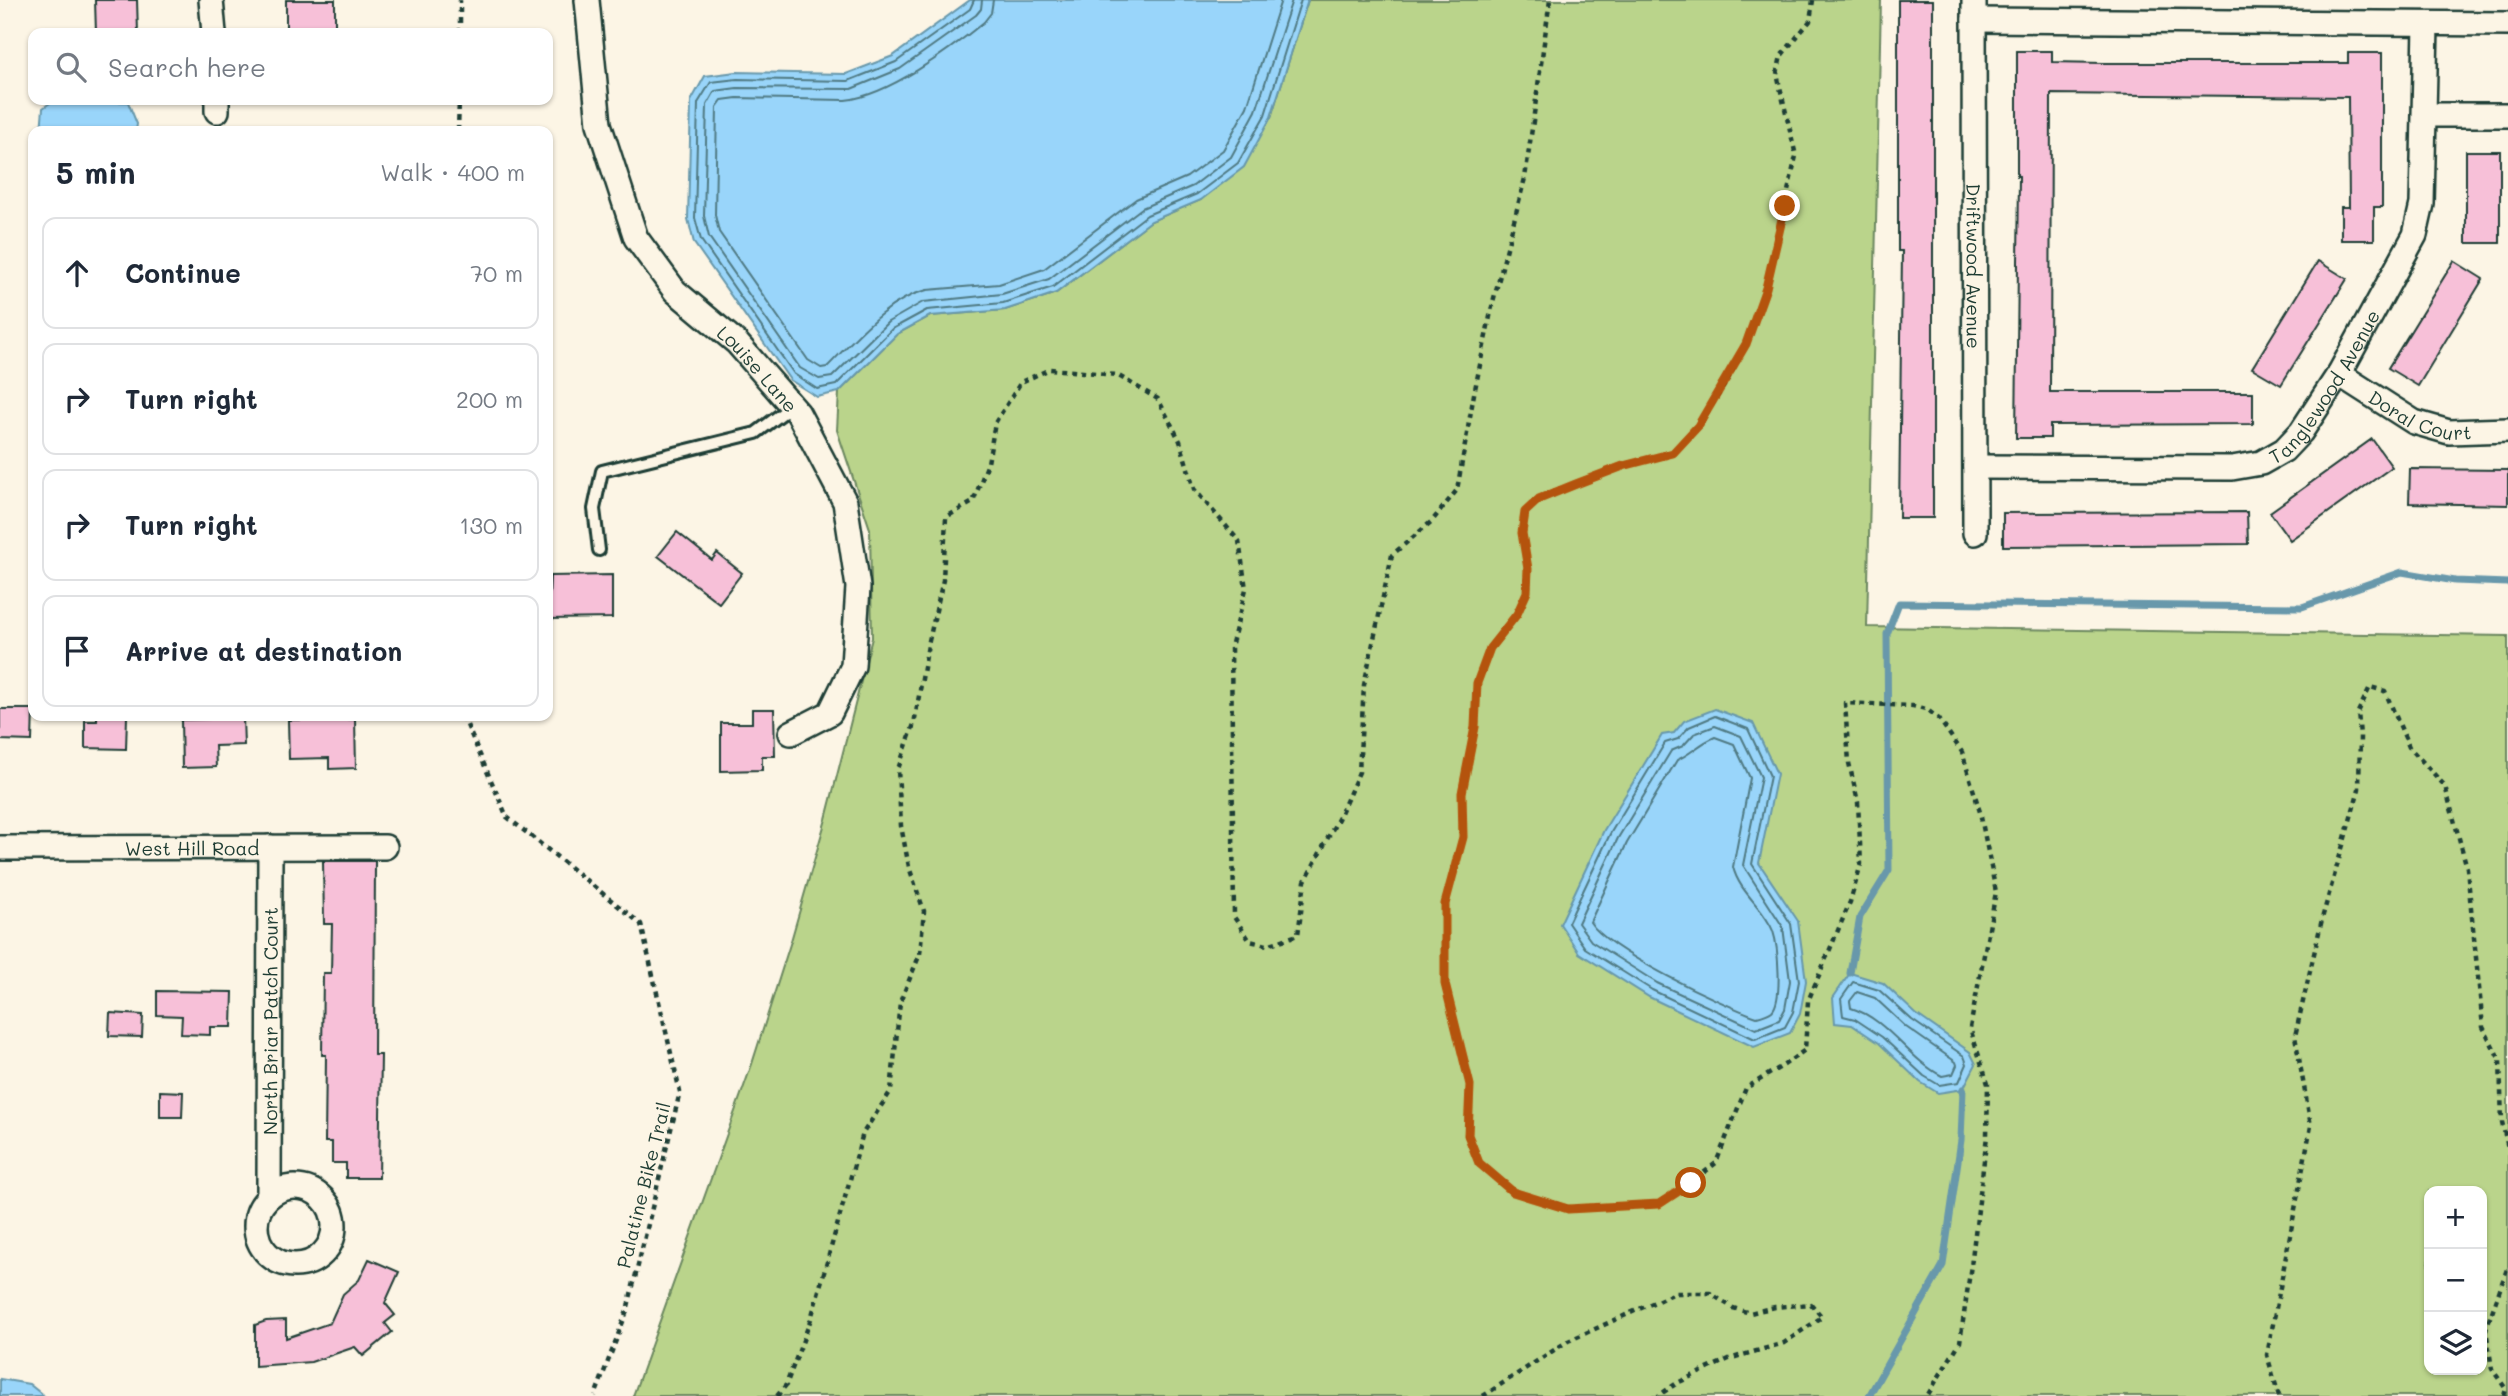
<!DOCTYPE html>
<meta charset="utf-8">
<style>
:root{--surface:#fff;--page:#f6f6f7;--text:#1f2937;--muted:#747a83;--line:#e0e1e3}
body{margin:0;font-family:Mali,sans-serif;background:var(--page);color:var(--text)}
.controls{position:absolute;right:21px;bottom:21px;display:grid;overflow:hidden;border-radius:14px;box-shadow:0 2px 5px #0004}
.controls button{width:63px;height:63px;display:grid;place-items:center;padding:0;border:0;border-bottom:2px solid var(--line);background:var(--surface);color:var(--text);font:35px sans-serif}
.stop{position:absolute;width:21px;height:21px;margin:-16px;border:5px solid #b45309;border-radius:50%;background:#fff}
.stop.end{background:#b45309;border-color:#fff;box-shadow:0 2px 7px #0008}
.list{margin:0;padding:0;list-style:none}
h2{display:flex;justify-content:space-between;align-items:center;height:91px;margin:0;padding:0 28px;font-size:30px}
h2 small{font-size:23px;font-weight:400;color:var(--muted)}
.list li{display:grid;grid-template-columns:46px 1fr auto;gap:21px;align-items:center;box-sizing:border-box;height:112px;margin:0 14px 14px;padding:0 14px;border:2px solid var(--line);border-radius:14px}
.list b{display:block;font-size:26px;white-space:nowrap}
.list em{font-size:23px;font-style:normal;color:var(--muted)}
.icon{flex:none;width:38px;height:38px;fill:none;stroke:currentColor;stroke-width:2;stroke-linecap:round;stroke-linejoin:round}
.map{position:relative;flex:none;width:2508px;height:1396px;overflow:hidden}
.search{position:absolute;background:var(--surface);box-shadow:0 2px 5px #0004;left:28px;top:28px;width:525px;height:77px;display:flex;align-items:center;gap:18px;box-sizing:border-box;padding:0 24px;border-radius:14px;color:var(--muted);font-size:26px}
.panel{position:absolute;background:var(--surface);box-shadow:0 2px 5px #0004;left:28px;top:126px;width:525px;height:595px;border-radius:14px}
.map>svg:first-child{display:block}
</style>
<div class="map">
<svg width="2508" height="1396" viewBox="0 0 2508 1396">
<rect width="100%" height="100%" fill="#fcf5e5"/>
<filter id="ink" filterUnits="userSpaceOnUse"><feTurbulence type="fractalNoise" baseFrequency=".0143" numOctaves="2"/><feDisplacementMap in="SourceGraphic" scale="14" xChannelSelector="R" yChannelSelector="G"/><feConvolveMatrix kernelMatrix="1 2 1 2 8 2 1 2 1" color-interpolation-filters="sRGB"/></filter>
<g filter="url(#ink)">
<path fill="#bad48b" stroke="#6c8860" stroke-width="2" fill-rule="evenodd" d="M1308,0H1881L1867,627L2508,636V1396H633L752,1064L791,941L826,819L872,638L870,529L837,430L839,392L897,334L930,316L1005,310L1056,293L1151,221L1201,200L1271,117ZM2429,1191H2482V1370H2429Z"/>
<g fill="#99d5fa" stroke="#6898ab" stroke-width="2">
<path d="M970,0H1308L1271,117L1244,167L1201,200L1151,221L1056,293L1005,310L930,316L897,334L839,392L817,397L790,380L694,243L688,219L691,101L705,76L736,72L846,74L893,56Z"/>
<path d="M54,100L128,102L137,124L136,131H41L43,108Z"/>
<path d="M1715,709L1753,723L1777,774L1759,863L1798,921L1806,981L1800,1014L1790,1033L1754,1047L1649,997L1579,953L1560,924L1604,830L1662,735L1674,733L1684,721Z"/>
<path d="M1850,973L1883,983L1916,1014L1970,1052L1976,1064L1963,1089L1938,1093L1920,1082L1879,1043L1852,1025L1835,1023L1833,998Z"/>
<path d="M0,1379L29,1384L44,1396H0Z"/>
</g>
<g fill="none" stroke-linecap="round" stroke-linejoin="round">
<g stroke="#507a83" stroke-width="2">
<path d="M974,0L970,9L896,62L848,81L737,79L711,82L698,103L695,218L701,240L794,374L817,389L836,385L892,329L927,310L1003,303L1053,287L1147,215L1197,194L1238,163L1265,115L1301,0"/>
<path d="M982,0L981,9L976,15L900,69L851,89L737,88L715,91L707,105L704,216L709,237L800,368L819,379L832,377L888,322L923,302L1002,294L1049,279L1142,208L1193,186L1231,157L1256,111L1292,0"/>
<path d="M993,0L991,13L984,22C951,49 888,96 845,100L737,98L722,100L717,107L715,215L719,232L808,360L821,368L827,367C855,339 886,300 927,290L999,284L1044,269L1136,199L1187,177L1223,150L1247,107L1281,0"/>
<path d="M1715,716L1748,729L1770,776L1752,864L1791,924L1799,981L1793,1012L1785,1027L1755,1039L1652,990L1585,948L1568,923L1610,834L1665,743L1678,739L1689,727Z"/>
<path d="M1715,726L1741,736L1761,777L1743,865L1783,927L1790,981L1785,1009L1779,1020L1756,1029L1657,983L1591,941L1578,923L1618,838L1671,751L1683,746L1694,734Z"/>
<path d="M1715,737L1734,744L1750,778L1733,867C1739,892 1764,908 1773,931C1778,946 1783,1000 1772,1011C1768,1014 1761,1016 1757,1017C1722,1005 1608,951 1590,922L1627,843L1677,760C1691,754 1700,743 1715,737Z"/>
<path d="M1853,982L1879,990L1912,1020L1964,1056L1967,1064L1959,1082L1939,1085L1924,1076L1882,1037L1855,1019L1843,1016L1841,999Z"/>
<path d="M1857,992L1875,998L1906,1027L1956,1062L1957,1065L1953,1074L1942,1076C1908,1059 1888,1019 1851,1008L1850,1001Z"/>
</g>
<g stroke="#6898ab" stroke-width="7">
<path d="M1850,973L1860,917L1889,870L1887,634L1899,603L2302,607L2402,572L2455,581L2508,583"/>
<path d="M1869,1396L1943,1265L1961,1140L1963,1089"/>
</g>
</g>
<g fill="#f7c0d8" stroke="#1f3d34" stroke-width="2">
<path d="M95,0H137L138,33H96Z"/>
<rect x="286" y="0" width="49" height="33"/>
<path d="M1898,0H1933V518H1899L1902,251H1898Z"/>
<path d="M2017,51H2052V62L2103,63H2348V53H2382V207H2374V240H2341V207H2349L2348,97L2051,94L2050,392H2253V424L2050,425V438H2016L2019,176H2017Z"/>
<rect x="2466" y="151" width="34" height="92"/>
<path d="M2318,261L2347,279L2281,385L2252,368Z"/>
<path d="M2454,261L2483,279L2418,386L2388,368Z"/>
<path d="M2372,439L2392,467L2290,540L2270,512Z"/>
<path d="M2410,469L2508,470V505L2409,503Z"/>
<path d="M2247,512L2248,544L2003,546V513Z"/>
<path d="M677,532L712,560L717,553L742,573L719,603L658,556Z"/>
<path d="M612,575V618L548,619L550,576Z"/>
<path d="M0,709H33L32,741L0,740Z"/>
<path d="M752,709H774L775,756H762V770L721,771V723H752Z"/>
<path d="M97,716H127L126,749L85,748V721H97Z"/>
<path d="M243,718L244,745L215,746L216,767L182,768L181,720Z"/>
<path d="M355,719L356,768L329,769V758L289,759L288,720Z"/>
<path d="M323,861H375L374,1055H381L379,1178H346V1163H332V1142H325L326,1055H322L323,973H331L332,924H324Z"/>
<path d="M157,991L233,992L232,1027H210V1035L181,1034L182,1016L157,1015Z"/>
<path d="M110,1013L143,1015L142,1037L109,1036Z"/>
<path d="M160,1091L183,1092L182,1117H160Z"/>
<path d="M369,1259L399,1272L385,1303L395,1315L385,1323L392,1332L363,1356L355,1347L311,1362L255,1366V1325L266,1321L286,1320V1338L330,1323L343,1294L359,1280Z"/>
</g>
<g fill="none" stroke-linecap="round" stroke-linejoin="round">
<defs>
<path id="service" d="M599,550L594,509L602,471L756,433L792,406"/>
<g id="minor">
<path d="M211,0L214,33"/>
<path id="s1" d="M587,0L599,124L636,238L675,291L737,343L798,413L845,502L858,587L853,666L830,713L791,733"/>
<path id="s2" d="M1974,0L1975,533"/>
<path d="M1974,20L2508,24"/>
<path d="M217,111V100"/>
<path d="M2425,115H2508"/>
<path id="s3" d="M2339,374L2414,422L2449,432L2508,430"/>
<path id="s4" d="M1975,467L2232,468L2261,463L2284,450L2301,432L2339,374L2415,235L2422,204L2426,25"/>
<path id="s5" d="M0,848L385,847"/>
<circle cx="295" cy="1226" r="39"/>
<path id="s6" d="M269,1196L270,847"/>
</g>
</defs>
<use href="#service" stroke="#1f3d34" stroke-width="16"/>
<use href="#minor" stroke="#1f3d34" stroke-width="28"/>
<g stroke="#1f3d34" stroke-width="4.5" stroke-dasharray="5 5" stroke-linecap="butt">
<path d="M1813,0L1810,21L1781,56L1777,74L1796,156L1766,288L1746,344L1726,382L1698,426L1673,453L1623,466L1576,484L1539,499L1525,512L1522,533L1528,569L1527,592L1517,614L1490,648L1477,683L1475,727L1462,793L1463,837L1445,904V984L1470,1085L1467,1135L1479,1163L1513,1192L1568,1208L1659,1204L1691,1183L1716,1163L1746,1088L1784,1065L1805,1050L1808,1001L1850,902L1861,864L1858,802L1849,763L1845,703L1913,706L1926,709L1939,719L1962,752L1980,812L1996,892L1970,1028L1988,1084L1987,1136L1972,1258L1960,1342L1927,1396"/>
<path d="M460,33V0"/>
<path d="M458,131L459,100"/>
<path d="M463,716L507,817L641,924L680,1092L627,1311L595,1396"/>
<path d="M777,1396L786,1385L811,1319L863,1133L891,1091L900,1002L920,954L924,911L909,867L901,826L898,769L914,724L928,645L943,580L946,517L973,502L988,463L995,423L1021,382L1050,369L1117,375L1158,399L1180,441L1194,489L1239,541L1246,589L1231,647L1234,917L1250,941L1267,945L1298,935L1305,881L1340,815L1359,772L1364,685L1392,555L1432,521L1457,490L1474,394L1493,302L1525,178L1550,0"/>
<path d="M1483,1396L1568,1341L1675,1293H1710L1733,1308L1750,1313L1775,1307L1811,1304L1822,1317L1784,1343L1729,1359L1677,1383L1658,1396"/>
<path d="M2279,1396L2267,1355L2311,1126L2295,1036L2323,915L2359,789L2360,736L2358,712L2370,687L2385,691L2409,747L2445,786L2467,868L2483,1027L2500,1060L2502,1122L2508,1148"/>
<path d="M2504,1396L2506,1389L2492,1369L2486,1329L2508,1266"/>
</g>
<use href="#service" stroke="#fcf5e5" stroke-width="10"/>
<use href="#minor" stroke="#fcf5e5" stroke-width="23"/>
</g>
</g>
<g fill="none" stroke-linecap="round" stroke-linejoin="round" filter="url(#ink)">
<path stroke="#b45309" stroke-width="9" d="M1691,1183L1659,1204L1568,1209L1513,1192L1479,1163L1468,1135L1470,1085L1445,984V904L1463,837L1462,793L1475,727L1477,683L1490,648L1517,614L1527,592L1528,569L1522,533L1525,512L1539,499L1576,484L1623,466L1673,453L1698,426L1746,344L1766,288L1785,206"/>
</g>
<g text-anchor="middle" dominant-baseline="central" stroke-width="6" stroke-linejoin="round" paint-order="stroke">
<g font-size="19" fill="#1f3d34" stroke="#fcf5e5">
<text stroke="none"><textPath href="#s2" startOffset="266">Driftwood Avenue</textPath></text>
<text stroke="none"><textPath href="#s1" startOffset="424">Louise Lane</textPath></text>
<text stroke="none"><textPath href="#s4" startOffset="388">Tanglewood Avenue</textPath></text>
<text stroke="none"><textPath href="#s3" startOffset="93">Doral Court</textPath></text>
<text stroke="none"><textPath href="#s5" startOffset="192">West Hill Road</textPath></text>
<text stroke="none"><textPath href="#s6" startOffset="175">North Briar Patch Court</textPath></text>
<text transform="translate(643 1185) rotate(-76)">Palatine Bike Trail</text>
</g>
</g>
</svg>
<div class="controls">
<button>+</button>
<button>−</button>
<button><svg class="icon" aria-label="layers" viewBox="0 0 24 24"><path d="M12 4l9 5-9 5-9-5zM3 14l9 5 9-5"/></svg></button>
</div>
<div class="stop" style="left:1691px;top:1183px"></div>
<div class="stop end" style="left:1785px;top:206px"></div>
<div class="search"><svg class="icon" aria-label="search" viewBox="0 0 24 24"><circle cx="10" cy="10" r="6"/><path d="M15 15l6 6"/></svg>Search here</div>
<section class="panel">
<h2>5 min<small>Walk · 400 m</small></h2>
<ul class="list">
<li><svg class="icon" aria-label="ahead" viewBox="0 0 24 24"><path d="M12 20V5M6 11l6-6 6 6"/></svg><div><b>Continue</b></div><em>70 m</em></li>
<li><svg class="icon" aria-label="right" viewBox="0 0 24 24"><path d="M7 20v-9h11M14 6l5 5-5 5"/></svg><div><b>Turn right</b></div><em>200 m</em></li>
<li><svg class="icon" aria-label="right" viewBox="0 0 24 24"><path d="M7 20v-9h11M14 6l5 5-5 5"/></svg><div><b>Turn right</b></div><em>130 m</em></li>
<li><svg class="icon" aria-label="arrive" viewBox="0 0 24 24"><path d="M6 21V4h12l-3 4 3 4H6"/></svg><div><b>Arrive at destination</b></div></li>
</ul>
</section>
</div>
